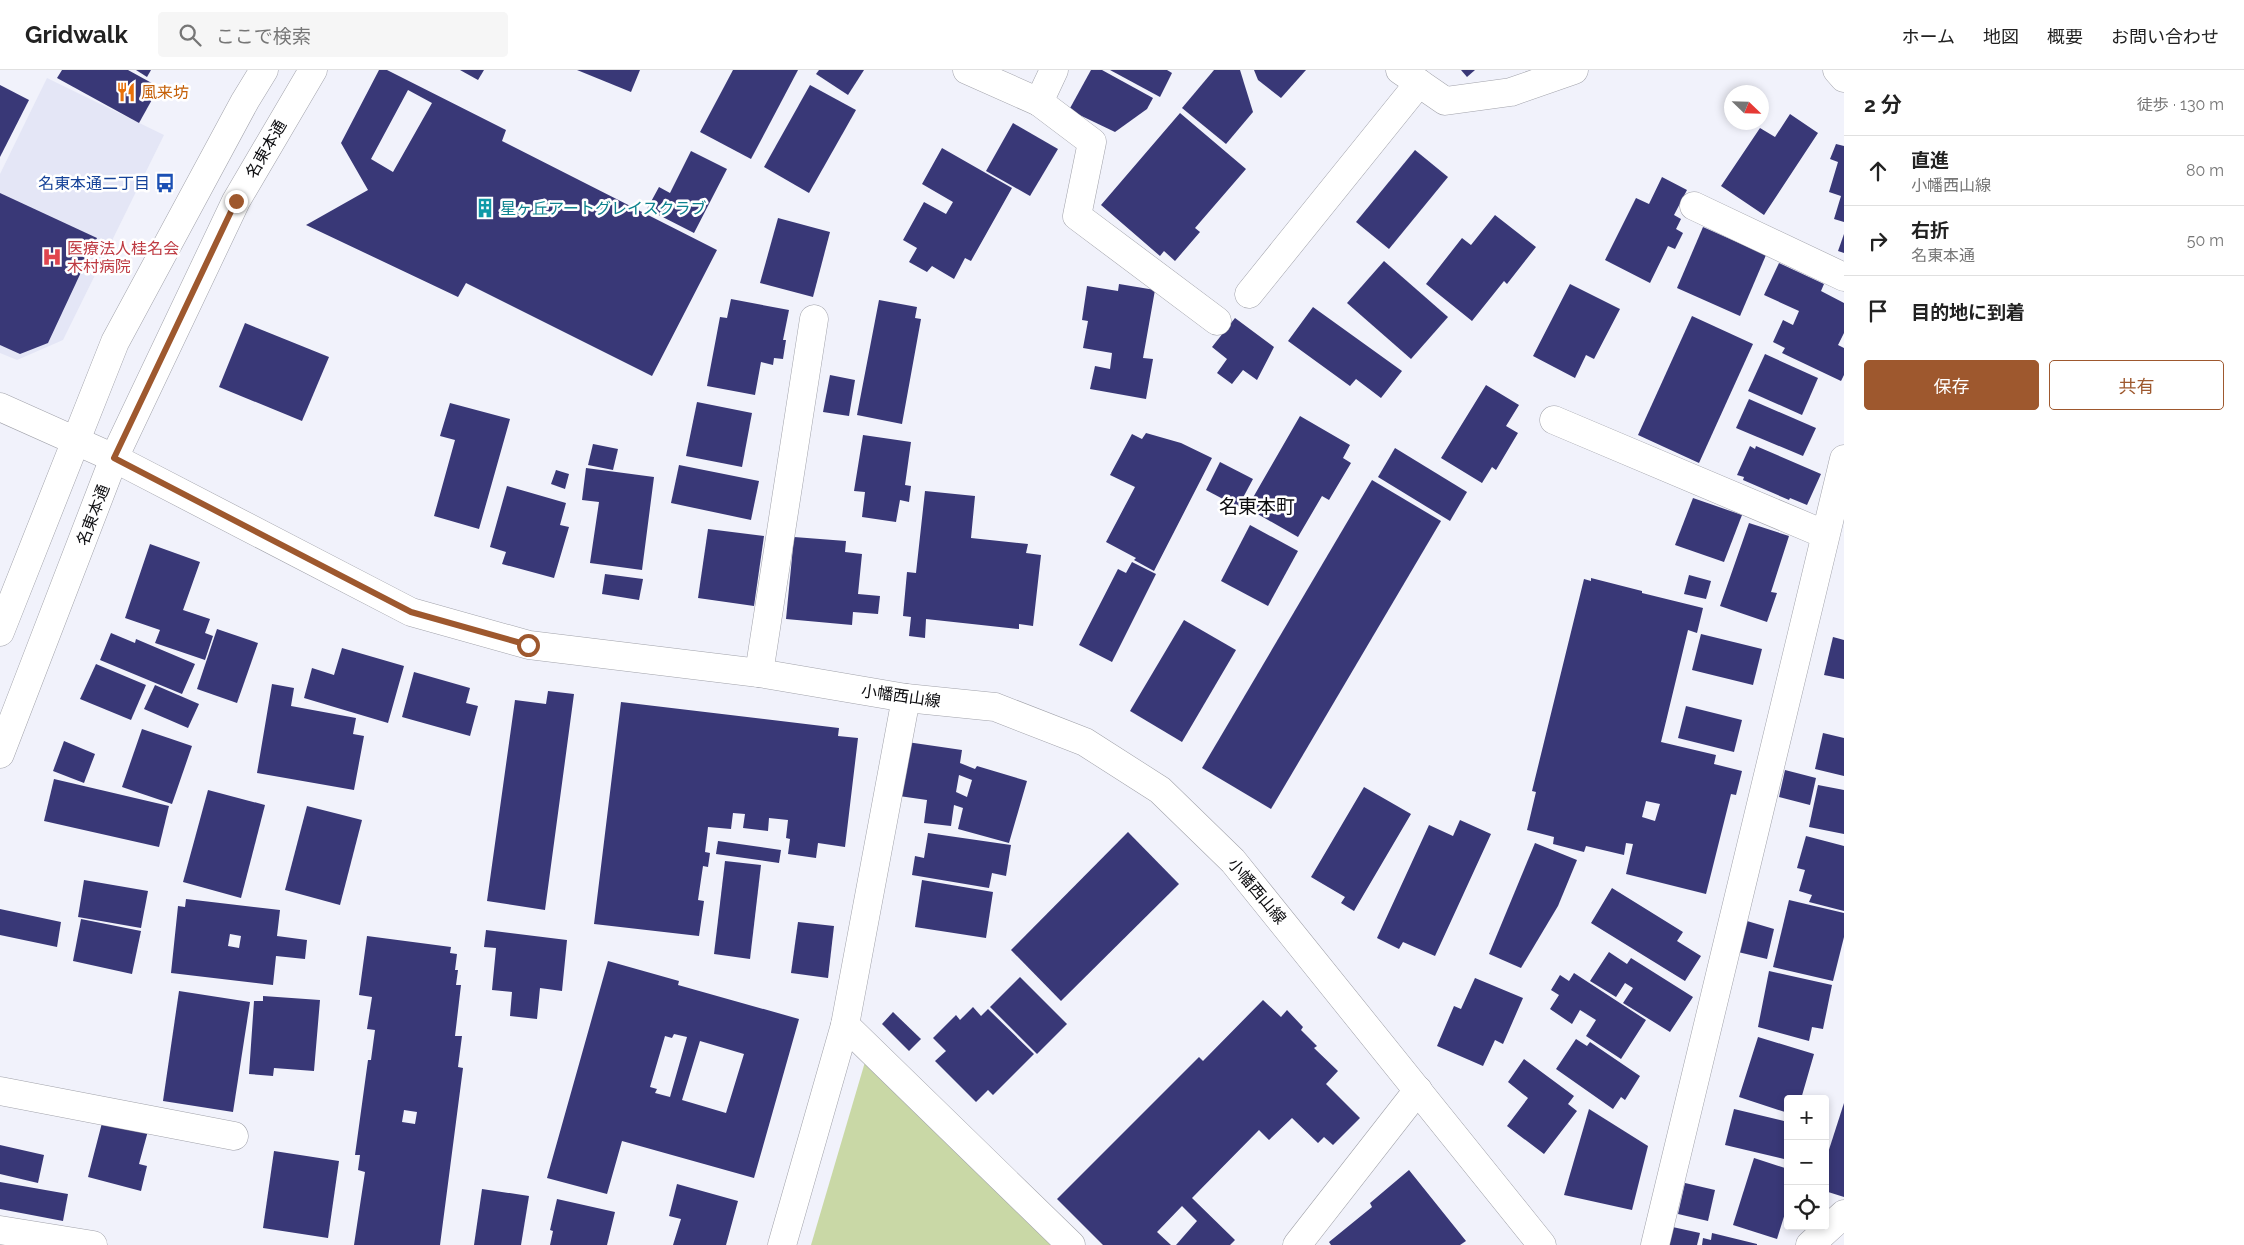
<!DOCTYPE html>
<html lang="ja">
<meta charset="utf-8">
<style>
:root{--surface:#fff;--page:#f6f6f6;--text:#222;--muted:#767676;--line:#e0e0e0;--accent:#9e582e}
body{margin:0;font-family:Raleway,"Noto Sans JP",sans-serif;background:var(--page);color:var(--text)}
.controls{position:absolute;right:15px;bottom:15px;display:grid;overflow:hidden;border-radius:5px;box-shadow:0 2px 8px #0003}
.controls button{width:45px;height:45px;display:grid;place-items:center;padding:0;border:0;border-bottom:1px solid var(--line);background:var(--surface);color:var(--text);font:25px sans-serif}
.compass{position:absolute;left:1724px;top:15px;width:45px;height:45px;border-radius:50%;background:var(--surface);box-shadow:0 2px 8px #0003;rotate:113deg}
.stop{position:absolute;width:15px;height:15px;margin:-11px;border:4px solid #9e582e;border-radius:50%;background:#fff}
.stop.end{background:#9e582e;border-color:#fff;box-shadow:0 1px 5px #0008}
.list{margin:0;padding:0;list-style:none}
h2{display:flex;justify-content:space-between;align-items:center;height:65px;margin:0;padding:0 20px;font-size:21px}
h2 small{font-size:16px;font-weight:400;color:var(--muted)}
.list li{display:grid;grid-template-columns:32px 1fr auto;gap:15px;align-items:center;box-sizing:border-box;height:70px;padding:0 20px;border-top:1px solid var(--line)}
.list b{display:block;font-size:19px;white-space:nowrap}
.list p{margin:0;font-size:16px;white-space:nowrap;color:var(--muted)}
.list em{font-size:16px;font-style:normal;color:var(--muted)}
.actions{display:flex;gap:10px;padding:15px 20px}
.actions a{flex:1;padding:11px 0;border:1px solid var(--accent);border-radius:5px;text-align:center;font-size:18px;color:var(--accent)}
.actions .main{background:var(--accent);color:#fff}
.icon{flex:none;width:28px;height:28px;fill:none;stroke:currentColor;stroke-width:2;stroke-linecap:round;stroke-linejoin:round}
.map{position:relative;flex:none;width:1844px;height:1175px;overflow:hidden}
header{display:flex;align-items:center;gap:30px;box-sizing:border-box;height:70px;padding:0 25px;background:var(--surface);border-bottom:1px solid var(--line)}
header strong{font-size:24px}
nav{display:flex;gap:28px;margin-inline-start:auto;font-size:18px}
.search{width:350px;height:45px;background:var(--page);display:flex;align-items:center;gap:12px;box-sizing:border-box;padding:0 18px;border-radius:5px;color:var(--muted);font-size:19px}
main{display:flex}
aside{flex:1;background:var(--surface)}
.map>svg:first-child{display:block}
</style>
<header>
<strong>Gridwalk</strong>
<div class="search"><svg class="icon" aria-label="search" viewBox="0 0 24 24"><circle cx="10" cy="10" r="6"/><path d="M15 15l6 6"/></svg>ここで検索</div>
<nav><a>ホーム</a><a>地図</a><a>概要</a><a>お問い合わせ</a></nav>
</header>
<main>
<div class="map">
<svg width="1844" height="1175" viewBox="0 0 1844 1175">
<rect width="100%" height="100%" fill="#f1f2fb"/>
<path fill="#e4e6f6" d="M47,8L164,65L63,270L17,290L0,283V104Z"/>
<path fill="#c9d8a6" d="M865,992L1054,1175H811Z"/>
<g fill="#393877" fill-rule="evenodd">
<path d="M62,0H128L159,17L139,53L57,8Z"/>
<path d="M136,0H151L147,7Z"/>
<path d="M379,0H387L506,60L502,71L717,180L652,306L466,213L458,227L306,155L368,120L341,73ZM408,20L432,33L393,102L371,89Z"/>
<path d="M460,0H484L478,10Z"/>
<path d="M577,0H640L631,22Z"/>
<path d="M733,0H798L751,89L700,62Z"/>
<path d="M819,0H864L848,25L816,4Z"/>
<path d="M1091,0H1102L1153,28L1147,39L1115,62L1069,40Z"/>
<path d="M1110,0H1167L1172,3L1160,27Z"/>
<path d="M1214,0H1240L1253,42L1226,74L1182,38Z"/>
<path d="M1254,0H1306L1281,28L1258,10Z"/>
<path d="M1461,0H1475L1467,7Z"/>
<path d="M0,15L29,30L0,87Z"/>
<path d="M810,15L856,40L809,123L764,97Z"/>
<path d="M1180,43L1246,99L1195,158L1200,162L1175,191L1164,181L1160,186L1101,135Z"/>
<path d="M1790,44L1818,63L1764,145L1721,116L1760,58L1775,67Z"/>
<path d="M1013,53L1058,79L1030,126L986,101Z"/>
<path d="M1836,74L1844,76V152L1834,149L1841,126L1829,122L1838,92L1830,89Z"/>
<path d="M942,78L1012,118L971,191L965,188L954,209L932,196L927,202L909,192L917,178L903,170L924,132L946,144L953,132L922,114Z"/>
<path d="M1415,80L1448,107L1389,179L1356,152Z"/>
<path d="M691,81L727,99L694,163L647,139L659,117L670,123Z"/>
<path d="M1662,107L1687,120L1674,145L1681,149L1676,159L1683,163L1675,179L1668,176L1650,213L1605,190L1636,128L1649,134Z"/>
<path d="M0,123L97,168L48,273L20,284L0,275Z"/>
<path d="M1495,145L1536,177L1507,214L1504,211L1472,251L1426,214L1462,168L1471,175Z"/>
<path d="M778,148L830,162L813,227L760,213Z"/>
<path d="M1703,157L1766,185L1740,246L1677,218Z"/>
<path d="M1844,164V183L1838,181Z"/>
<path d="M1384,191L1448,247L1411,289L1347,233Z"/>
<path d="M1779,193L1824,214L1821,221L1844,233V263L1838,275L1844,278V305L1841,311L1782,283L1785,278L1773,272L1783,250L1793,255L1799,241L1764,225Z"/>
<path d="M1119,214L1155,220L1143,288L1153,289L1146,329L1090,319L1095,296L1110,299L1112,283L1083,278L1088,251L1082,250L1087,216L1118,221Z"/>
<path d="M1570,214L1620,239L1594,289L1586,285L1575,308L1533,286Z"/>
<path d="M731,229L789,240L783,270H786L783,289L774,288L773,295L761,292L755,325L707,316L720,247L727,248Z"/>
<path d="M879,230L917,237L915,248L921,249L902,354L857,345Z"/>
<path d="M1313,237L1402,301L1381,328L1356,309L1350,316L1288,271Z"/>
<path d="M1692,246L1753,274L1699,393L1638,365Z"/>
<path d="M1235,248L1274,277L1257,310L1243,300L1232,314L1217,303L1227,289L1212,277Z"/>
<path d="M245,253L329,287L302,351L219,317Z"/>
<path d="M1765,284L1818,308L1802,345L1748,321Z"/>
<path d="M830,305L855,310L849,346L823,342Z"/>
<path d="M1486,315L1519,335L1506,356L1518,363L1496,400L1492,397L1482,413L1441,388Z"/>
<path d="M1749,329L1816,358L1803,386L1736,358Z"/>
<path d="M697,332L752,343L742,397L686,386Z"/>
<path d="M450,333L510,349L479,459L434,446L455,370L440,366Z"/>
<path d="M1300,346L1350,375L1343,388L1351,393L1329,430L1322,426L1298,467L1247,438Z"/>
<path d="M1146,363L1181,373L1212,388L1154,501L1134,490L1136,488L1106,472L1135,417L1110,405L1132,364L1142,369Z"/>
<path d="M863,365L911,372L905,415L911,416L909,432L900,430L896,452L862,447L865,422L854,421Z"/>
<path d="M593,374L618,379L613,400L588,395Z"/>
<path d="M1750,376L1755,379L1756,376L1821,404L1807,435L1790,428L1789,430L1743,410L1744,407L1737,405Z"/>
<path d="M1395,378L1467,422L1450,451L1378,407Z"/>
<path d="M1220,392L1253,409L1238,437L1206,420Z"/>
<path d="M679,395L759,411L751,450L671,433Z"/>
<path d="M586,398L654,407L642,500L590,493L599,432L582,430Z"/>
<path d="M556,400L569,404L565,419L551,414Z"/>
<path d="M1372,410L1441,451L1271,739L1202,698Z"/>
<path d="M507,416L566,433L560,455L569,457L554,508L502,494L506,482L490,477Z"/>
<path d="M925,421L975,426L971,468L1028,474L1026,483L1041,485L1033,556L1019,554V559L926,549L925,568L909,566L911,547L903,546L907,502L916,503Z"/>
<path d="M1693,428L1742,445L1724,492L1675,475Z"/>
<path d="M1749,453L1789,466L1771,522L1777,523L1767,552L1720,536Z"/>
<path d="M1250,455L1298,481L1268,536L1221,511Z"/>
<path d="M708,459L764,466L754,536L698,528Z"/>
<path d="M794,467L846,471L845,482L862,484L858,524L880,526L878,544L853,542L852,555L786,549Z"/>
<path d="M150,474L200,492L183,540L210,549L205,563L213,566L205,590L155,573L160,560L125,548Z"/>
<path d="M1132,492L1156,504L1112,592L1079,575L1118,499L1126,503Z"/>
<path d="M605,504L643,509L639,530L602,524Z"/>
<path d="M1689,505L1711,511L1706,529L1684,524Z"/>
<path d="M1591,508L1642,521V523L1703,538L1697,563L1688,560L1661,672L1716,685L1714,694L1742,701L1736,725L1731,724L1706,824L1626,804L1633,774L1626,773L1624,785L1586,776L1584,782L1553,774L1554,767L1527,760L1536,722L1532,721L1584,509L1591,511ZM1646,731L1660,734L1655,751L1642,747Z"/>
<path d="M1184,550L1236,580L1182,672L1130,641Z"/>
<path d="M217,559L258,573L237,633L197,619Z"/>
<path d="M111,563L135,573L136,569L195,594L182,624L100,590Z"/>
<path d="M1701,564L1762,579L1753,615L1692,600Z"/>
<path d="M1833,567L1844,570V609L1824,605Z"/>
<path d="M342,578L404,596L388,653L304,628L312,598L334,605Z"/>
<path d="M96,594L146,615L131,650L80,629Z"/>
<path d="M414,602L470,618L466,633L478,636L470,666L402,647Z"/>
<path d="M272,614L294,618L291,636L356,648L353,664L364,666L354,720L257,703Z"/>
<path d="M155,615L199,634L188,658L144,639Z"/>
<path d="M548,621L574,624L545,840L487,831L515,630L546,634Z"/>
<path d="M621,632L839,658L838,666L858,668L845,777L818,773L816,788L788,784L790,769L786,768L788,750L769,748L768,761L743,758L745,744L733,743L731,759L708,757L705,782L710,783L708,797L703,796L698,830L704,831L699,866L594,854Z"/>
<path d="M1686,636L1742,650L1734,682L1678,668Z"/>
<path d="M142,659L192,676L172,734L122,717Z"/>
<path d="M1823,663L1844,668V706L1815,699Z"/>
<path d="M64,671L95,684L84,713L53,701Z"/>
<path d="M907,672L962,680L960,693L975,699L977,696L1027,711L1009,773L958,759L963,738L954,735L951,756L924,753L927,730L899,726ZM959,705L972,710L967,727L956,722Z"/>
<path d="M1785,700L1816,708L1810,735L1779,727Z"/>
<path d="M54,709L169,736L159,777L44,751Z"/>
<path d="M1818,715L1844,720V764L1809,757Z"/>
<path d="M1364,717L1411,744L1354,841L1341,833L1345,827L1311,807Z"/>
<path d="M208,720L265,735L241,828L183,812Z"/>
<path d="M307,736L362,750L340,835L285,820Z"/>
<path d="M1460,750L1491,764L1435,886L1403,872L1399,879L1377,868L1429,755L1453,766Z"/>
<path d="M1128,762L1179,814L1061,931L1011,880Z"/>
<path d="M928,763L1011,775L1006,806L992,803L989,818L912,805L915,786L924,788Z"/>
<path d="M1806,766L1844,776V841L1809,832L1812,825L1799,821L1805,800L1797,798Z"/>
<path d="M718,771L781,780L779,793L716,784Z"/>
<path d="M1535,773L1577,790L1558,836L1521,898L1489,884Z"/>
<path d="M725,791L761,795L750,889L714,884Z"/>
<path d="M84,810L148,821L141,858L78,847Z"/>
<path d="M922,810L993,822L986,868L915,857Z"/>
<path d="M1612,818L1683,862L1677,871L1701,886L1685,911L1591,853Z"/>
<path d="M186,829L280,840L277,866L307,870L305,889L276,886L273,915L171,903L178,836L185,837ZM230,864L241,866L239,878L228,876Z"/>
<path d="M1789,830L1844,843V867L1833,911L1773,897Z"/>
<path d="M0,839L61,852L57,877L0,865Z"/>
<path d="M81,849L141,861L132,904L73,891Z"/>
<path d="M1747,851L1774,859L1767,889L1738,882Z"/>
<path d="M798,852L834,856L828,908L791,903Z"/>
<path d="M486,860L567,870L562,921L540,918L537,949L510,946L512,922L492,920L496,878L484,877Z"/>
<path d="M367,866L451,877L450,883L457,884L455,900H458L456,915H461L455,966H462L458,997L463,998L440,1175H354L365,1102L358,1100L360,1085H355L368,990H371L375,960L367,959L372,927L359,925ZM404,1040L417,1042L415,1054L402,1052Z"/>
<path d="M1609,882L1627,894L1631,888L1693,927L1670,962L1623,933L1633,918L1625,913L1616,927L1590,911Z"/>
<path d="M608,891L679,911L678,915L799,949L754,1108L622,1071L607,1124L547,1108ZM674,964L687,967L670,1027L655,1023L657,1019L650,1017L665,966L672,968ZM700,971L744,984L726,1043L682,1030Z"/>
<path d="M1769,901L1832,915L1823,959L1812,957L1809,971L1758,957Z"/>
<path d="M1574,903L1646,950L1621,989L1586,966L1596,950L1580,940L1572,954L1550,939L1559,925L1551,920L1560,905L1569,911Z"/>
<path d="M1020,907L1067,954L1037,984L990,937Z"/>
<path d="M1475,908L1523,928L1503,974L1495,970L1483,996L1437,976L1454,936L1461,939Z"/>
<path d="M179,921L250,932L233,1042L163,1031Z"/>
<path d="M263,926L320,930L314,1001L274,998L273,1006L249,1004L254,931H263Z"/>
<path d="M1263,930L1281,947L1287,940L1303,957L1301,960L1317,976L1314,978L1338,1001L1326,1014L1360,1048L1333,1075L1324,1067L1318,1073L1292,1048L1269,1070L1259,1060L1192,1128L1235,1170L1230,1175H1176L1197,1151L1182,1136L1157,1162L1171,1175H1103L1057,1129L1199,987L1203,991Z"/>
<path d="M973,937L981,946L988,939L1034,984L993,1025L988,1020L976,1032L935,991L946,981L933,968L956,945L960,950Z"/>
<path d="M893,942L921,969L909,981L882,954Z"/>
<path d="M1758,967L1814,984L1801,1029H1788V1043L1739,1027Z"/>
<path d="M1576,969L1587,976L1590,972L1640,1006L1625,1030L1621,1027L1613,1039L1556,999Z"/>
<path d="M1524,989L1574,1026L1568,1034L1577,1041L1544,1084L1507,1056L1528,1028L1508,1012Z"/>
<path d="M1844,1033V1127L1825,1121V1092Z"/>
<path d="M1589,1039L1648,1076L1632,1140L1564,1125Z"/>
<path d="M1734,1039L1788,1052V1090L1725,1075Z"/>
<path d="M103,1049L148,1061L139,1094L147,1096L141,1121L88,1107Z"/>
<path d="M0,1075L44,1085L38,1113L0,1104Z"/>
<path d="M274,1081L339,1091L328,1168L263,1158Z"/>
<path d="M1754,1088L1788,1099V1134L1777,1169L1733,1155Z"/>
<path d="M1409,1100L1466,1171L1460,1175H1331L1329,1172L1372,1137L1370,1133Z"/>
<path d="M0,1112L68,1124L63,1151L0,1139Z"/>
<path d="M1685,1113L1715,1120L1708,1151L1678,1144Z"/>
<path d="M677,1114L738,1131L726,1175H673L681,1149L669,1146Z"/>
<path d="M482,1119L529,1126L521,1175H474Z"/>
<path d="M557,1129L615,1142L607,1175H550L553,1161L550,1160Z"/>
<path d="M1668,1156L1700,1163L1697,1175H1663Z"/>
<path d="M1712,1163L1757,1174V1175H1702L1703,1168L1711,1170Z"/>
</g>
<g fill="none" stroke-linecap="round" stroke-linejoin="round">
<defs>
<g id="minor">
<path d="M967,0L1039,32L1092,72L1077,146L1217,251"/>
<path d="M1400,0L1445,31L1511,22L1574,0"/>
<path d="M1837,0L1844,8"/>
<path d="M1039,32L1054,0"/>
<path d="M1694,136L1844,207"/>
<path d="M1249,224L1419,13"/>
<path d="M0,337L114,388L411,542L529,575L759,603L906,628L995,637L1085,672L1160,720L1233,791L1542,1175"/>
<path d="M1554,350L1824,464"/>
<path d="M759,603L814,249"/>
<path d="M845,955L1071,1175"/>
<path d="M0,1021L234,1066"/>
<path d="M0,1160L93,1175"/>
<path d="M782,1175L845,955L906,628"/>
<path d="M1297,1175L1418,1020"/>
<path d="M1655,1175L1844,389"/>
<path d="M1810,1175L1844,1144"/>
</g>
<g id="major">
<path d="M0,562L115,272L245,31L264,0"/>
<path d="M0,684L114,388L236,131L313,0"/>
</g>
</defs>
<use href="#minor" stroke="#a1a2aa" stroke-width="29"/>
<use href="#major" stroke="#a1a2aa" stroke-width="29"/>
<use href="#minor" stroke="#fff" stroke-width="28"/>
<use href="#major" stroke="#fff" stroke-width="28"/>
</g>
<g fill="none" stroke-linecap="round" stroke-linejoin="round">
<path stroke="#9e582e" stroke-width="6" d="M236,131L114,388L411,542L528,575"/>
</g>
<defs>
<symbol id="restaurant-bare" viewBox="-9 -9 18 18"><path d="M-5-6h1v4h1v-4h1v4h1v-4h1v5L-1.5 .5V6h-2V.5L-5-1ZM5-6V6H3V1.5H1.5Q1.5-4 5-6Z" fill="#e8710a" stroke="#fff" stroke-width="2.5" paint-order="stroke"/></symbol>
<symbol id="bus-bare" viewBox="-9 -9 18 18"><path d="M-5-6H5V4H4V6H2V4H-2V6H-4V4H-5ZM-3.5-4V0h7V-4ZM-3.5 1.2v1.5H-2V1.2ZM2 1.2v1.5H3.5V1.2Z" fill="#1a4fb4" stroke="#fff" stroke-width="2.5" paint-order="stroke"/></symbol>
<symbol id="building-bare" viewBox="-9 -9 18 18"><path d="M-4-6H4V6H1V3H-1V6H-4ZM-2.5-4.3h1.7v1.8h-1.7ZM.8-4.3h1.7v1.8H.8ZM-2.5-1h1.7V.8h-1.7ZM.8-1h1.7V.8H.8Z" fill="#0f9aa8" stroke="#fff" stroke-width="2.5" paint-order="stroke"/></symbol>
<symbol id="hospital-bare" viewBox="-9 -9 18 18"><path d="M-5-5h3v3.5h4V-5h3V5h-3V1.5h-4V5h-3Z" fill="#e0444e" stroke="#fff" stroke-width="2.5" paint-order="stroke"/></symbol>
</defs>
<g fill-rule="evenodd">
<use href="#restaurant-bare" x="112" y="8" width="28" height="28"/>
<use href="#bus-bare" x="151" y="99" width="28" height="28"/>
<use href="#building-bare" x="471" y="124" width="28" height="28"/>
<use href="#hospital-bare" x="38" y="173" width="28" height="28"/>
</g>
<g text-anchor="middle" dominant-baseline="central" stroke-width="5" stroke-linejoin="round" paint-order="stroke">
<g font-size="16" fill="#c56008" stroke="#fff" text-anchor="start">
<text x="141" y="22">風来坊</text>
</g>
<g font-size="16" fill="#0d0d10" stroke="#fff">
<text transform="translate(266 79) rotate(-60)">名東本通</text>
<text transform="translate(93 445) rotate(-69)">名東本通</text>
<text transform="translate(901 626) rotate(8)">小幡西山線</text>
<text transform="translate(1257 821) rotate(50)">小幡西山線</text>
</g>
<g font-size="16" fill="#164399" stroke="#fff" text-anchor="end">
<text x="150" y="113">名東本通二丁目</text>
</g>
<g font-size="16" fill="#0d838f" stroke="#fff" text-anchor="start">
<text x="500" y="138">星ヶ丘アートグレイスクラブ</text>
</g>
<g font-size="16" fill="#be3a42" stroke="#fff" text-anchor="start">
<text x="67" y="178">医療法人桂名会<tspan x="67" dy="18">木村病院</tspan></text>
</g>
<g font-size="19" fill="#0d0d10" stroke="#fff">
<text x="1257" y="436">名東本町</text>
</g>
</g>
</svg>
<div class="controls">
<button>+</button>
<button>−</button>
<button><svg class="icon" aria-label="locate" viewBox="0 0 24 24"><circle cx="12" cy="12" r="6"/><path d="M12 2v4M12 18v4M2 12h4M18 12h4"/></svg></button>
</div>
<svg class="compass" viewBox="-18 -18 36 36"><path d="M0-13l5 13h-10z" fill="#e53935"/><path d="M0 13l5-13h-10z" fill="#767676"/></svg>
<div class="stop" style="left:528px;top:575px"></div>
<div class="stop end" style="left:236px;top:131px"></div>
</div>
<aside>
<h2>2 分<small>徒歩 · 130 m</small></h2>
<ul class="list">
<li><svg class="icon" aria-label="ahead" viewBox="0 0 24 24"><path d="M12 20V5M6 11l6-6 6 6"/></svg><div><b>直進</b><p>小幡西山線</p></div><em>80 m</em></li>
<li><svg class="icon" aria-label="right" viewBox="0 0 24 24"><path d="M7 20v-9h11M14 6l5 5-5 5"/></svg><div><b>右折</b><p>名東本通</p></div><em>50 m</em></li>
<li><svg class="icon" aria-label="arrive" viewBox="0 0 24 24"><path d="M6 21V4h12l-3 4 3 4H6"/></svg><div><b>目的地に到着</b></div></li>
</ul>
<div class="actions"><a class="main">保存</a><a>共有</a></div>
</aside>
</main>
